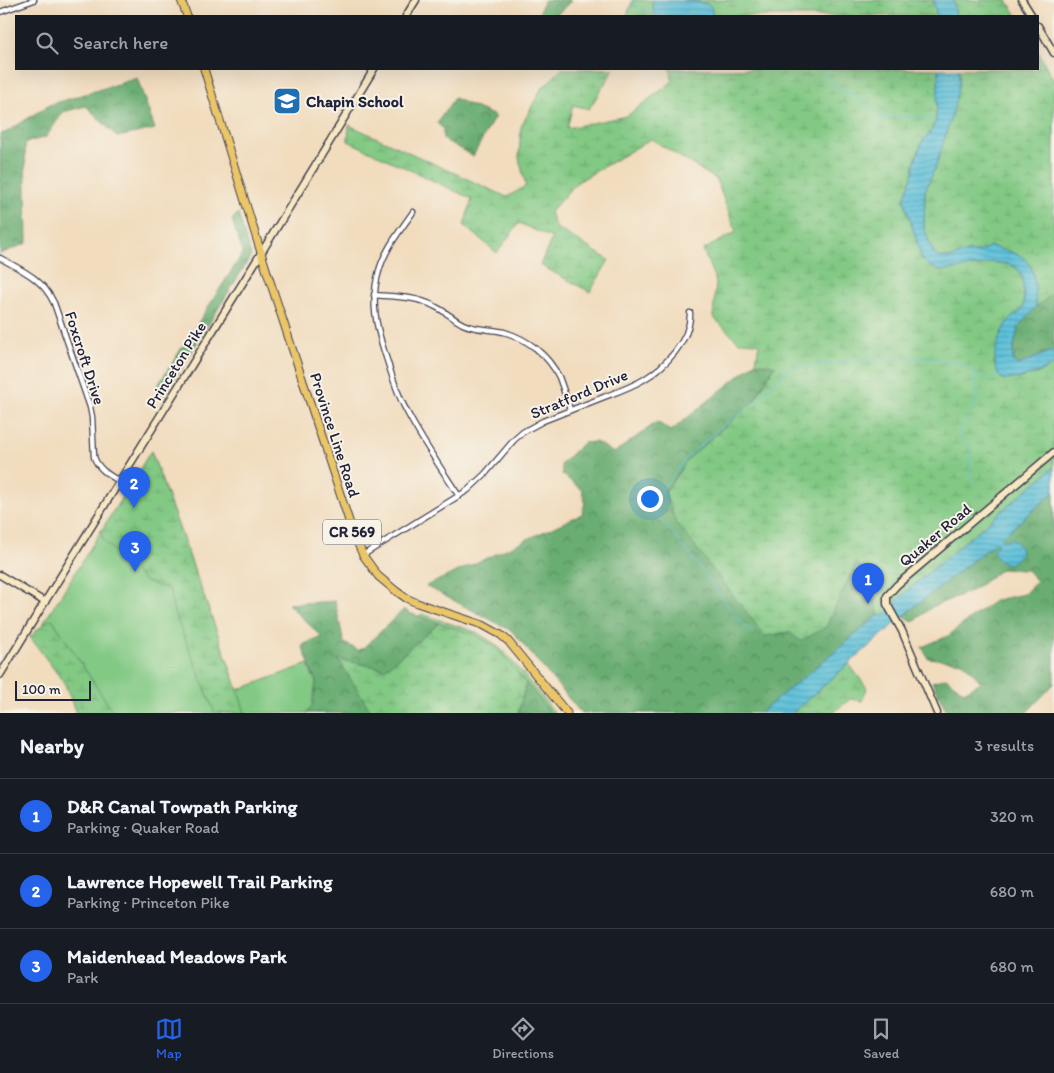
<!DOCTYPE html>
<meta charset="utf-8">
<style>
:root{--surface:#171b24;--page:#20242c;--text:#f1f3f6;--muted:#9ea1a6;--line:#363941;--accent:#2563eb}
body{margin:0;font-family:Itim,sans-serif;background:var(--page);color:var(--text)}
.scale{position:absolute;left:15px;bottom:12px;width:76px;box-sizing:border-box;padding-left:5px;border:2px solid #22223b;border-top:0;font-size:14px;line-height:18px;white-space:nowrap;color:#22223b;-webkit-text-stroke:4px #f7f3e8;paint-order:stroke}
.you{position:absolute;left:649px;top:498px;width:18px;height:18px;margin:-12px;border:4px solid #fff;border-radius:50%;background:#1a73e8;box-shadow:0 0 0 8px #1a73e833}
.badge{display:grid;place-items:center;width:32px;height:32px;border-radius:50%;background:var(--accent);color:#fff;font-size:16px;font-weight:700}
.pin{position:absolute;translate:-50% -41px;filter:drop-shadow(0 1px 2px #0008)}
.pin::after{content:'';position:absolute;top:26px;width:18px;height:15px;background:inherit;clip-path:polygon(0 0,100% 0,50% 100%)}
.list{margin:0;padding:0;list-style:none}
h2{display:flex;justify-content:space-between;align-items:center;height:65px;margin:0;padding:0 20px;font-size:21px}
h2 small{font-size:16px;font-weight:400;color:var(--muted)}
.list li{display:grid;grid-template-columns:32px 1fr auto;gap:15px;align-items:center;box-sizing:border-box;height:75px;padding:0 20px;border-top:1px solid var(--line)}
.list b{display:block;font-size:19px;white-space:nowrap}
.list p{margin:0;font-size:16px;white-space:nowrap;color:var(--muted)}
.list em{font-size:16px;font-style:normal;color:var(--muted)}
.icon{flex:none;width:28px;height:28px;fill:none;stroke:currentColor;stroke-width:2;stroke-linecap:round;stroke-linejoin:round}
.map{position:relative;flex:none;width:1054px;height:713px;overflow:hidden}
.search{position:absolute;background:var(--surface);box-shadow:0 5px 20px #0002;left:15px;right:15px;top:15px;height:55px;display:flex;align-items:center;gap:12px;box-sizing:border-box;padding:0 18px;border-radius:0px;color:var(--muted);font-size:19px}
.sheet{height:290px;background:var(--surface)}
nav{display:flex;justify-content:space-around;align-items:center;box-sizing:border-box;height:70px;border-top:1px solid var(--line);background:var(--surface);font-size:14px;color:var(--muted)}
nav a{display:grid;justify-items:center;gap:2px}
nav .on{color:var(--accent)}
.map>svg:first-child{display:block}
</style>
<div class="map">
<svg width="1054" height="713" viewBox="0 0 1054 713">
<defs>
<pattern id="forest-crowns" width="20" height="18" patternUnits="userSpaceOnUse" patternTransform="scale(1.25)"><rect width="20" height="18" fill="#69ad72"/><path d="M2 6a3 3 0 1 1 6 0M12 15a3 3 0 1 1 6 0" fill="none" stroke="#568c5f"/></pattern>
<pattern id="wetland-marsh" width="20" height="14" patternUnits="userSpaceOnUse" patternTransform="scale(1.25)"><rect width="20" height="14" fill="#82c984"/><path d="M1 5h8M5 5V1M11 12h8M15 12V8" fill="none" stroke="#70ac73"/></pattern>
<pattern id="water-rules" width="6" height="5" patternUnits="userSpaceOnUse" patternTransform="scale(1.25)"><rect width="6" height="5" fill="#5cc1da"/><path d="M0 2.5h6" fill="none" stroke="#4c9cb2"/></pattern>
</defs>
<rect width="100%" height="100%" fill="#f7f3e8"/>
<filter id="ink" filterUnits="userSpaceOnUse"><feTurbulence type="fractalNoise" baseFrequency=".02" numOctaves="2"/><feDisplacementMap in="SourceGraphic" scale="10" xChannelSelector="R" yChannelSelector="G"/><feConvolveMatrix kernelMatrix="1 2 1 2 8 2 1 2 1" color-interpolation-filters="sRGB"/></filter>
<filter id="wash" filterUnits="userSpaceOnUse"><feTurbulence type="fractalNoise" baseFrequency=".0096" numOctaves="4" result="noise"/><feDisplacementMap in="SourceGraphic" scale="20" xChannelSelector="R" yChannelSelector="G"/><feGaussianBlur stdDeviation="1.12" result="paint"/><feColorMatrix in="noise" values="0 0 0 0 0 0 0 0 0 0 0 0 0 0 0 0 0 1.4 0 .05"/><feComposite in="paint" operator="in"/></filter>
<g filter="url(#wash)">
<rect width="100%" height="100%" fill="#f1dcbe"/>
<path fill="#82c984" stroke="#527660" d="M151,451L238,690L308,664L313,677L422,614L476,632L494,643L509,657L555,713H76L43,624Z"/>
<g fill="url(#forest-crowns)" stroke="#466856">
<path d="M544,0H572L555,16H538Z"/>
<path d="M137,78L155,129L117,137L86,106L63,112L46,137L25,143L27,243L0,254V134L5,133L49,105Z"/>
<path d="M454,98L495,116L473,156L443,139V129L437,123Z"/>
<path d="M238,213L251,256L165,394L157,395L156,388L243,253L232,220Z"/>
<path d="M1054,292V350L1018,365L1013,362V350L1019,326L1036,307Z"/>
<path d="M756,362L775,365L754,401L687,460L765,636L826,627L856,562L879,579C879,593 873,599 879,615L760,713H581L512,631L426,586L582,514L585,502L582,490L562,474L561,464L583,443L596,442L614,453L657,422L671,431Z"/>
<path d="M1054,492V684L1026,713H948L932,682L946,678L964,692L981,682L963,662L928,658L922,647L948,636L976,614L996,600L1024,594L1037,581L1027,570L1001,569L973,590L932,607L913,622L904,617L913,608L985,551L996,542L999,544L1003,541L1001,538Z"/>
<path d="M335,601L344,643L360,651L404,609L409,613L439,623L385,669L338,659L372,713H306L312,707L316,682L302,645L322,637L288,604Z"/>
<path d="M526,683L551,713H518Z"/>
</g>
<g fill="url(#wetland-marsh)" stroke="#527660">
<path d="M633,0H653L652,4L655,16H628L627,15Z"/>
<path d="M683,0H933L937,16H712L713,14L704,3Z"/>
<path d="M953,0H1007L1017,16H956Z"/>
<path d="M1038,52L1054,80V292L1036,307L1033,273L984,249L980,252H967L952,258L938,257L934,254L924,228L925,191L937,163L959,83V69H1038Z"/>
<path d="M562,69H614L589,109L573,105L567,128L627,116L673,81L670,69H939L936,120L932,130L922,142L914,163V170L904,200L922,259L979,266L992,262L1008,264L1017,268L1022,277L1024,300L1023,307L1019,313L1011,318L997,345L995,366L1017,379L1036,374L1054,365V467L914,585C909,589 904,594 899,599C892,607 892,615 879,615C872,598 879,594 879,579L856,563L826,627L801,641L789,632L765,636L676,522L665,493L687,460L754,401L775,366L756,362L759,343L739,342L713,317L716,282L703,250L736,232L716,179L651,139L576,183L550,212L555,227L609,260L590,292L540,265L552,238L519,223L497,253L464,225L472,199L348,141L349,125L507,197L526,186L519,158L521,127L541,89Z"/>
<path d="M151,451L238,690L245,713H215L174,612L169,589L146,582L103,540L101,531Z"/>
<path d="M52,619L113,712V713H76L65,684L30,637L43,624Z"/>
<path d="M439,623L475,635L496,647L526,683L518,713H372L338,659L385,669Z"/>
<path d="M849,664L867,688L862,701L850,699L833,713H792Z"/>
</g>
<g fill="url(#water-rules)" stroke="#3f728a">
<path d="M653,0C666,0 700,0 709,5C713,8 712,12 712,16H655L652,4Z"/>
<path d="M933,0H953L956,16H937Z"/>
<path d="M939,69H959V83L953,112L937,163L925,191L924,228L934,254L938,257L951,258L967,252H980L990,246C999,249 1013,252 1021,256C1037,266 1035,291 1036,307L1019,326L1013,350V362L1018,365L1054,350V365C1038,373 1023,379 1004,380L999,376L995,366V355L997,345L1002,331L1011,318L1019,313L1023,307L1024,300L1022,277L1017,268L1008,264L992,262L979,266L940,271L929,266L922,259L904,200L914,170V164L922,142L932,130L936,120Z"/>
<path d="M1054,467V492L1001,538L1003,541L1010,538L1013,539L1020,547L1021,554L1012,563L1008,564C1000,561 994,559 993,549L998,545L996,542L913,608L792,713H760L879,615C892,614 891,608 898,600C902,594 909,590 914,585Z"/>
</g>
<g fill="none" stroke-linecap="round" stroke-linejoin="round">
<g stroke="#5cc1da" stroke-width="1">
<path d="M630,0L641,9L655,13"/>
<path d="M821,69L829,81L843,90L857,97L883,118C889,119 894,117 900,117C912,116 924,120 936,117"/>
<path d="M975,482C965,474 971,459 970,447C950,431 964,425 973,410C975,405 976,399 978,394C979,387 974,382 976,374"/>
<path d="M753,633C736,619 724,601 711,583C693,559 676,536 656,514V505L663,488L689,456L721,427L758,399L784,372L794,367C833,364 870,359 909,359C921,358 934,358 947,360C954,361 962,363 968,368C980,376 983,383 998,374"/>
</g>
</g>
</g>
<g filter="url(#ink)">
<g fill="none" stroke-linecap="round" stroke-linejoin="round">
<defs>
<g id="street">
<path d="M0,12L34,0"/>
<path d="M413,212C400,231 385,249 379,271C370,300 376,326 385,354C391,372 396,391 405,408C420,438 440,467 459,496"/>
<path d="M0,258C23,271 42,278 54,303L90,407L92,417L94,457C98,469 109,475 119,481"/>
<path d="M374,295C395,297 416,296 434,306C445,311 453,319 463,324C476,330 491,329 504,332C528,339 548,355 559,377C563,388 567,399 570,410"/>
<path d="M363,555L468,490L485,474L514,440L523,432L543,421C563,413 584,405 604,397C617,392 631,387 643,380C665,367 691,340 690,313"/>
</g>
<g id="secondary">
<path d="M1022,0L1032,16"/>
<path d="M406,16L416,0"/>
<path d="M1038,26L1054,53"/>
<path d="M0,575L45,602"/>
<path d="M0,675C124,472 251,272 374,69"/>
<path d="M937,713L902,631L887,604V596L897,585L1054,452"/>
</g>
<g id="primary">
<path d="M181,0L187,16"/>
<path d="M204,69L267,272L318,427L353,533L363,555L378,576L396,591L406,598L417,603L483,625L501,635L508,641L567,713"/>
</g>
</defs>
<use href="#street" stroke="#413e4f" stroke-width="7"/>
<use href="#secondary" stroke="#413e4f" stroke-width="9"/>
<use href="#primary" stroke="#413e4f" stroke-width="9"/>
<use href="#street" stroke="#fff" stroke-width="4.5"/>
<use href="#secondary" stroke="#f7e8c3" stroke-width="6"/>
<use href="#primary" stroke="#ebc669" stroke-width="7"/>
</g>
</g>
<defs>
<symbol id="school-square" viewBox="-11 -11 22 22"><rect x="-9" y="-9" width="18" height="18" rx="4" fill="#1f6fb2" stroke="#f7f3e8"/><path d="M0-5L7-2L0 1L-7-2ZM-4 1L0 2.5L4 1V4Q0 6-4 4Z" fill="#fff"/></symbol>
</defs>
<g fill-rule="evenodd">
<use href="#school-square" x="271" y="85" width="32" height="32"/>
</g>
<g text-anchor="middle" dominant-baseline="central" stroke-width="4" stroke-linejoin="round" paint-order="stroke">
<rect fill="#f7f3e8" stroke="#62616f" stroke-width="1" x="323" y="519.5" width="58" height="25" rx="4"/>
<g font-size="15" font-weight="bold" fill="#22223b">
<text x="352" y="532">CR 569</text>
</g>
<g font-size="16" font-weight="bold" fill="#22223b" stroke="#f7f3e8" text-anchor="start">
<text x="306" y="101">Chapin School</text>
</g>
<g font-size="16" fill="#22223b" stroke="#f7f3e8">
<text transform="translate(85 358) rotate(72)">Foxcroft Drive</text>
<text transform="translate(176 365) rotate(-58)">Princeton Pike</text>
<text transform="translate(579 394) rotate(-23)">Stratford Drive</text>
<text transform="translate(335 435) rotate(72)">Province Line Road</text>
<text transform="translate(935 535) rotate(-40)">Quaker Road</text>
</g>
</g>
</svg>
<div class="scale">100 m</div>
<div class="you"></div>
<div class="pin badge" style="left:868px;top:604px">1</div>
<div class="pin badge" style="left:134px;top:508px">2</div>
<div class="pin badge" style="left:135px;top:572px">3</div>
<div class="search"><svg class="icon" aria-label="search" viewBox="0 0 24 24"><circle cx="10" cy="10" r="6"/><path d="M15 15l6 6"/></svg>Search here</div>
</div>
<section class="sheet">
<h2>Nearby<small>3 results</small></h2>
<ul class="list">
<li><span class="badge">1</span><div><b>D&amp;R Canal Towpath Parking</b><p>Parking · Quaker Road</p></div><em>320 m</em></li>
<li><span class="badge">2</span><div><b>Lawrence Hopewell Trail Parking</b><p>Parking · Princeton Pike</p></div><em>680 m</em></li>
<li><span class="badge">3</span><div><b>Maidenhead Meadows Park</b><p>Park</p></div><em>680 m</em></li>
</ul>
</section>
<nav>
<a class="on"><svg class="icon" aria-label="map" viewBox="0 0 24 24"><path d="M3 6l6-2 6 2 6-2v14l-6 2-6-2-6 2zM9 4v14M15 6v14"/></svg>Map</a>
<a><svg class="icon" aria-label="directions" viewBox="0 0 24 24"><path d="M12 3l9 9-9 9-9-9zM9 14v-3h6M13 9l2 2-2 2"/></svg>Directions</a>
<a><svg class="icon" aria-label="saved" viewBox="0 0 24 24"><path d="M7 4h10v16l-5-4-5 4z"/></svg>Saved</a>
</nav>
